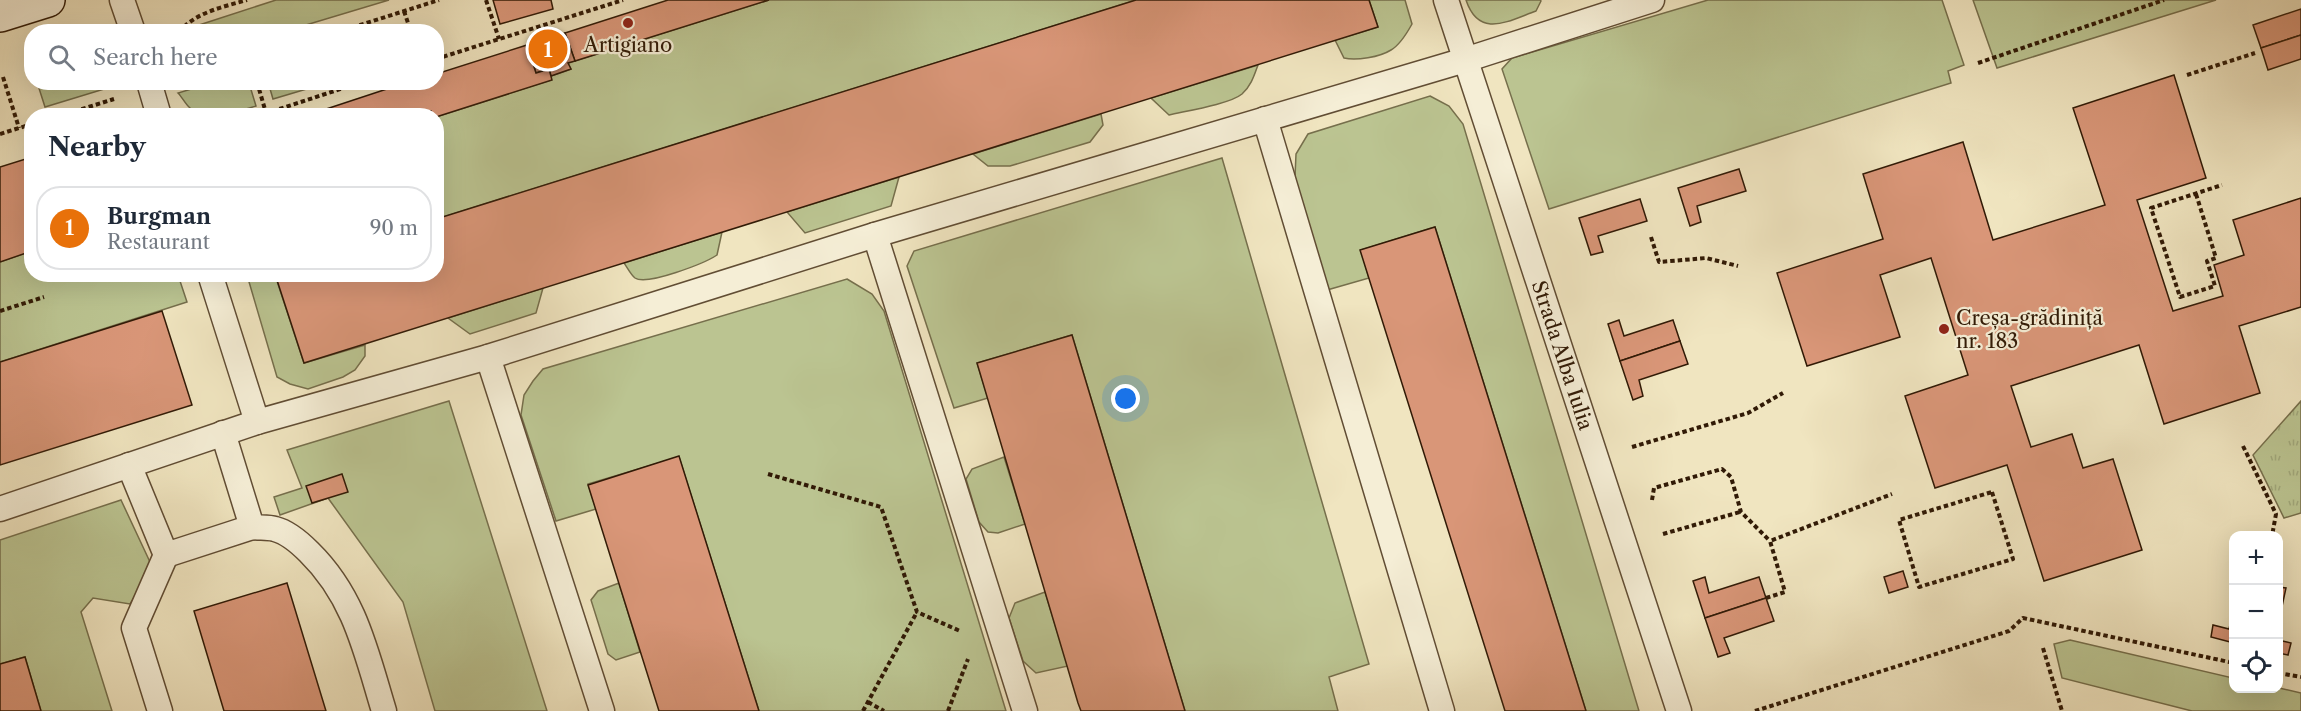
<!DOCTYPE html>
<meta charset="utf-8">
<style>
:root{--surface:#fff;--page:#f6f6f7;--text:#1f2937;--muted:#747a83;--line:#e0e1e3;--accent:#2563eb}
body{margin:0;font-family:"Libre Caslon Text",serif;background:var(--page);color:var(--text)}
.controls{position:absolute;right:18px;bottom:18px;display:grid;overflow:hidden;border-radius:12px;box-shadow:0 6px 24px #0002}
.controls button{width:54px;height:54px;display:grid;place-items:center;padding:0;border:0;border-bottom:2px solid var(--line);background:var(--surface);color:var(--text);font:30px sans-serif}
.you{position:absolute;left:1126px;top:399px;width:21px;height:21px;margin:-15px;border:4px solid #fff;border-radius:50%;background:#1a73e8;box-shadow:0 0 0 9px #1a73e833}
.badge{display:grid;place-items:center;width:39px;height:39px;border-radius:50%;background:var(--accent);color:#fff;font-size:20px;font-weight:700}
.pin{position:absolute;translate:-50% -50%;border:3px solid #fff;box-shadow:0 2px 6px #0006}
.list{margin:0;padding:0;list-style:none}
h2{display:flex;justify-content:space-between;align-items:center;height:78px;margin:0;padding:0 24px;font-size:26px}
h2 small{font-size:20px;font-weight:400;color:var(--muted)}
.list li{display:grid;grid-template-columns:39px 1fr auto;gap:18px;align-items:center;box-sizing:border-box;height:84px;margin:0 12px 12px;padding:0 12px;border:2px solid var(--line);border-radius:24px}
.list b{display:block;font-size:22px;white-space:nowrap}
.list p{margin:0;font-size:20px;white-space:nowrap;color:var(--muted)}
.list em{font-size:20px;font-style:normal;color:var(--muted)}
.icon{flex:none;width:33px;height:33px;fill:none;stroke:currentColor;stroke-width:2;stroke-linecap:round;stroke-linejoin:round}
.map{position:relative;flex:none;width:2301px;height:711px;overflow:hidden}
.search{position:absolute;background:var(--surface);box-shadow:0 6px 24px #0002;left:24px;top:24px;width:420px;height:66px;display:flex;align-items:center;gap:15px;box-sizing:border-box;padding:0 21px;border-radius:24px;color:var(--muted);font-size:22px}
.panel{position:absolute;background:var(--surface);box-shadow:0 6px 24px #0002;left:24px;top:108px;width:420px;height:174px;border-radius:24px}
.map>svg:first-child{display:block}
</style>
<div class="map">
<svg width="2301" height="711" viewBox="0 0 2301 711">
<defs>
<pattern id="park-tufts" width="24" height="20" patternUnits="userSpaceOnUse" patternTransform="scale(1.5)"><rect width="24" height="20" fill="#bbc491"/><path d="M3 7l-1-3M5 7V3M7 7l1-3M15 17l-1-3M17 17v-4M19 17l1-3" fill="none" stroke="#a1a87c"/></pattern>
</defs>
<rect width="100%" height="100%" fill="#f0e5c0"/>
<filter id="stains"><feTurbulence type="fractalNoise" baseFrequency=".00333" numOctaves="4"/><feColorMatrix values="0 0 0 0 .2 0 0 0 0 .09 0 0 0 0 .02 0 0 0 .5 -.17"/></filter>
<radialGradient id="worn" r=".72"><stop offset=".6" stop-color="#630" stop-opacity="0"/><stop offset="1" stop-color="#630" stop-opacity=".3"/></radialGradient>
<path fill="url(#park-tufts)" stroke="#766f4c" stroke-width="1.5" d="M2301,401V513L2284,518L2253,455Z"/>
<g fill="#bbc491" stroke="#766f4c" stroke-width="1.5">
<path d="M276,0H389L286,31H188L190,28Z"/>
<path d="M769,0H1136L437,219L436,117L551,80V76L571,69L568,63Z"/>
<path d="M1369,0H1405L1412,24C1407,33 1400,45 1391,50C1380,57 1356,61 1344,58L1335,40L1378,27Z"/>
<path d="M1466,0H1540L1541,1L1536,11C1508,21 1479,39 1466,0Z"/>
<path d="M1708,0H1942L1964,65L1948,71L1951,83L1549,209L1502,69L1512,58Z"/>
<path d="M1973,0H2216L1997,68Z"/>
<path d="M1258,65C1254,76 1251,86 1242,94C1230,104 1186,111 1169,115L1151,98Z"/>
<path d="M37,82H124V83L45,107Z"/>
<path d="M268,82H327V83L273,99Z"/>
<path d="M211,83H249L256,106C237,112 209,123 190,108C186,105 182,97 178,93Z"/>
<path d="M1430,96L1449,106L1463,124L1639,711H1586L1435,227L1361,250L1369,278L1327,290L1295,177L1296,154L1308,134Z"/>
<path d="M1101,114L1103,125L1090,142L1010,166H988L973,154Z"/>
<path d="M1222,158L1369,664L1329,677L1338,711H1185L1072,335L977,363L988,398L954,408L907,266L914,251Z"/>
<path d="M899,177L891,206L805,233L787,212Z"/>
<path d="M722,232L717,255C705,263 647,286 635,278C631,275 627,267 624,263Z"/>
<path d="M31,251L32,274L178,275L187,302L0,362V262Z"/>
<path d="M247,275H275L304,363L365,345V356L355,370L343,377L308,389L290,384L277,377Z"/>
<path d="M847,279L872,294L884,311L1006,711H759L679,457L588,484L596,509L556,521L521,415L524,395L533,381L543,369Z"/>
<path d="M543,288L536,313L470,334L448,318Z"/>
<path d="M449,401L547,711H435L403,602L328,498L280,515L274,497L302,488L287,450Z"/>
<path d="M1004,457L1025,524L998,533L988,532L979,522L966,479L972,469Z"/>
<path d="M121,500L150,562L143,584L130,604L93,598L81,612L112,711H41L25,657L0,664V540Z"/>
<path d="M619,583L640,652L616,660L608,654L591,600L598,591Z"/>
<path d="M1045,592L1068,666L1036,673L1023,661L1009,618L1015,603Z"/>
<path d="M2070,640L2233,678L2234,688H2279L2301,693V711H2192L2062,678L2054,644Z"/>
</g>
<g fill="#d99678" stroke="#311a06" stroke-width="1.5">
<path d="M493,0H551L553,9L500,24Z"/>
<path d="M668,0H769L575,61L565,33Z"/>
<path d="M1136,0H1369L1378,27L304,363L275,274H436V219Z"/>
<path d="M2301,9V35L2261,48L2253,25Z"/>
<path d="M565,33L575,61L568,63L571,69L551,76L549,69L536,73L527,45Z"/>
<path d="M2301,35V59L2268,70L2261,48Z"/>
<path d="M527,45L536,73L549,69L552,80L436,117L433,116L431,111L416,116H305L408,82H436V74Z"/>
<path d="M2174,75L2206,178L2137,200L2173,311L2223,296L2214,265L2244,255L2233,220L2301,198V307L2239,326L2260,393L2164,424L2139,345L2011,386L2031,447L2072,434L2083,468L2113,459L2142,550L2044,581L2007,465L1935,488L1905,396L1968,375L1931,258L1880,275L1900,337L1807,366L1777,273L1883,239L1863,174L1963,142L1993,240L2105,205L2073,108Z"/>
<path d="M32,157V251L0,262V167Z"/>
<path d="M1739,169L1746,191L1697,206L1701,222L1690,226L1678,188Z"/>
<path d="M1640,199L1647,221L1598,236L1603,252L1591,255L1579,218Z"/>
<path d="M1435,227L1586,711H1505L1360,250Z"/>
<path d="M162,311L192,405L0,465V362Z"/>
<path d="M1619,320L1624,336L1673,320L1680,341L1620,361L1608,324Z"/>
<path d="M1072,335L1185,711H1081L1078,703L977,363Z"/>
<path d="M1680,341L1688,364L1639,380L1643,396L1633,400L1620,361Z"/>
<path d="M679,456L759,711H659L609,552L588,485Z"/>
<path d="M342,474L348,492L312,503L306,486Z"/>
<path d="M1903,571L1908,587L1889,593L1884,577Z"/>
<path d="M1705,577L1709,593L1759,577L1766,598L1705,618L1693,581Z"/>
<path d="M287,583L326,711H224L194,611Z"/>
<path d="M2278,587L2286,588L2278,625Z"/>
<path d="M1766,598L1774,621L1724,638L1730,653L1718,657L1705,618Z"/>
<path d="M2234,609V643L2211,637L2213,625L2229,629Z"/>
<path d="M2278,640L2291,643L2288,655L2278,653Z"/>
<path d="M25,657L41,711H0V664Z"/>
</g>
<g fill="none" stroke-linecap="round" stroke-linejoin="round">
<defs>
<g id="lane">
<path d="M122,0L133,32"/>
<path id="s1" d="M1446,0L1679,711"/>
<path d="M149,82L159,116"/>
<path d="M1265,119L1442,711"/>
<path d="M875,235L1025,711"/>
<path d="M210,274L257,422"/>
<path d="M488,357L602,711"/>
<path d="M223,433L252,527C259,528 268,527 275,529C287,532 300,543 309,552C355,597 366,652 384,711"/>
<path d="M129,465L166,555L134,628L160,711"/>
<path d="M0,509L257,422L488,357L875,235L1465,60L1652,0"/>
<path d="M166,555L252,527"/>
</g>
<path id="secondary" d="M0,15L48,0"/>
</defs>
<use href="#lane" stroke="#614d34" stroke-width="27"/>
<use href="#secondary" stroke="#311a06" stroke-width="36"/>
<g stroke="#311a06" stroke-width="4" stroke-dasharray="4.5 3" stroke-linecap="butt">
<path d="M486,0L499,39"/>
<path d="M404,11L411,32"/>
<path d="M179,32C196,12 223,7 247,0"/>
<path d="M338,32L439,0"/>
<path d="M436,59L623,0"/>
<path d="M1978,63L2164,0"/>
<path d="M2187,75L2255,53"/>
<path d="M3,77L19,128"/>
<path d="M257,82L266,113"/>
<path d="M60,116L114,99"/>
<path d="M258,116L362,82"/>
<path d="M0,134L32,124"/>
<path d="M2196,194L2216,258L2207,261L2215,286L2180,297L2151,208L2222,185"/>
<path d="M1651,237L1659,262L1706,258L1738,266"/>
<path d="M0,311L44,297"/>
<path d="M2243,446L2276,514L2272,536"/>
<path d="M1632,447L1748,413L1783,393"/>
<path d="M768,474L881,507L917,612L960,631"/>
<path d="M1992,492L2013,559L1919,587L1899,520Z"/>
<path d="M1652,500L1654,488L1722,469L1731,477L1741,512L1770,541"/>
<path d="M1663,534L1740,512"/>
<path d="M1766,598L1785,592L1770,541L1892,494"/>
<path d="M2043,648L2062,711"/>
<path d="M2278,673L2301,677"/>
<path d="M868,702L884,711"/>
<path d="M863,711L917,612"/>
<path d="M948,711L968,659"/>
<path d="M1755,711L2009,631L2023,618L2234,663"/>
</g>
<use href="#lane" stroke="#f5eed6" stroke-width="24"/>
<use href="#secondary" stroke="#f5eed6" stroke-width="33"/>
</g>
<g fill="#8f2418" stroke="#f5eed6" stroke-width="2">
<circle cx="628" cy="23" r="6"/>
<circle cx="1944" cy="329" r="6"/>
</g>
<g text-anchor="middle" dominant-baseline="central" stroke-width="4.5" stroke-linejoin="round" paint-order="stroke">
<g font-size="20" fill="#311a06" stroke="#f5eed6">
<text x="628" y="45">Artigiano</text>
<text x="1956" y="318" text-anchor="start">Creșa-grădiniță<tspan x="1956" dy="23">nr. 183</tspan></text>
</g>
<g font-size="20" fill="#311a06" stroke="#f5eed6">
<text stroke="none"><textPath href="#s1" startOffset="374">Strada Alba Iulia</textPath></text>
</g>
</g>
<rect width="100%" height="100%" filter="url(#stains)"/>
<rect width="100%" height="100%" fill="url(#worn)"/>
</svg>
<div class="controls">
<button>+</button>
<button>−</button>
<button><svg class="icon" aria-label="locate" viewBox="0 0 24 24"><circle cx="12" cy="12" r="6"/><path d="M12 2v4M12 18v4M2 12h4M18 12h4"/></svg></button>
</div>
<div class="you"></div>
<div class="pin badge" style="left:548px;top:49px;background:#e8710a">1</div>
<div class="search"><svg class="icon" aria-label="search" viewBox="0 0 24 24"><circle cx="10" cy="10" r="6"/><path d="M15 15l6 6"/></svg>Search here</div>
<section class="panel">
<h2>Nearby<small></small></h2>
<ul class="list">
<li><span class="badge" style="background:#e8710a">1</span><div><b>Burgman</b><p>Restaurant</p></div><em>90 m</em></li>
</ul>
</section>
</div>
